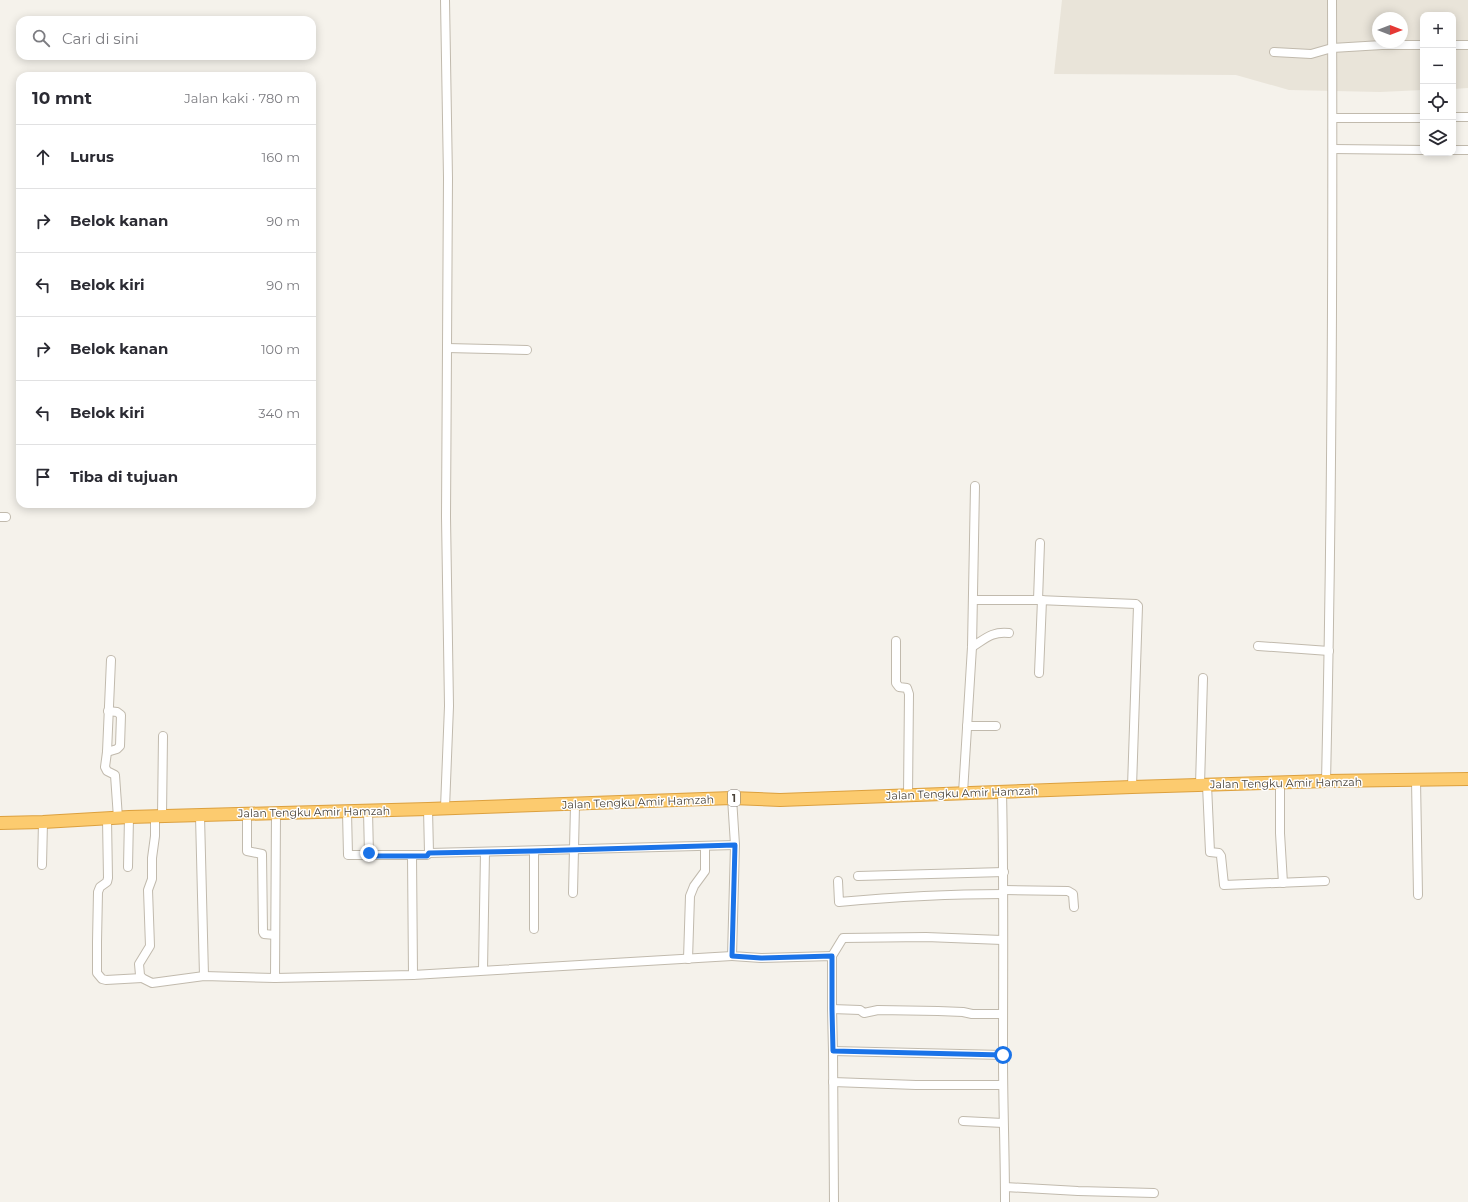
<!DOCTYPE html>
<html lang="id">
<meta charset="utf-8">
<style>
:root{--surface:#fff;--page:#f7f7f7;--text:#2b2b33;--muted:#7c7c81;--line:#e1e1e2}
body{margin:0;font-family:Montserrat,sans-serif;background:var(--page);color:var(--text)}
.controls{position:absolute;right:12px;top:12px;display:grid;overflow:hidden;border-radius:8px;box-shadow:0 2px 10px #0003}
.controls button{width:36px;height:36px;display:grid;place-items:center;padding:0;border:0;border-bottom:1px solid var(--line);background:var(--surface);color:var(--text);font:20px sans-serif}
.compass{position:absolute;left:1372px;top:12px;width:36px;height:36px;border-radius:50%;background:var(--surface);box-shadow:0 2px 10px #0003;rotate:90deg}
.stop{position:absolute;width:12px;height:12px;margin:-9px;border:3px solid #1a73e8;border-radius:50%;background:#fff}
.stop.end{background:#1a73e8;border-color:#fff;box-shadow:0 1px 4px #0008}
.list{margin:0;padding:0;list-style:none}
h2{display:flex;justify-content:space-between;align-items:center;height:52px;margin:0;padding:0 16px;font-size:17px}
h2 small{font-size:13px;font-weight:400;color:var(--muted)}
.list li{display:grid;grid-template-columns:26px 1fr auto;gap:12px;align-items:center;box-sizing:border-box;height:64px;padding:0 16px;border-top:1px solid var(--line)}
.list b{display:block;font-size:15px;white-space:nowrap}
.list em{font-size:13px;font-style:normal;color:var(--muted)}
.icon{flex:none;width:22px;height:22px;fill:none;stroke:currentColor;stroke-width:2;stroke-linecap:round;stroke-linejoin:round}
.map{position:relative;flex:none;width:1468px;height:1202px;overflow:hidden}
.search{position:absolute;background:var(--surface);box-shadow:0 2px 10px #0003;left:16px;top:16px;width:300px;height:44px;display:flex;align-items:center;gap:10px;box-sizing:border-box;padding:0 14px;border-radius:12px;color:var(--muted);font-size:15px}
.panel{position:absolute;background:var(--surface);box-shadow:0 2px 10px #0003;left:16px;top:72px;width:300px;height:436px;border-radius:12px}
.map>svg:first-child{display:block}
</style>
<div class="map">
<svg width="1468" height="1202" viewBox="0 0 1468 1202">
<rect width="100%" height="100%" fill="#f5f2eb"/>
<path fill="#e9e4d9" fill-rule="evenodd" d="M1062,0H1468V88L1453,89V15H1423V90L1380,92L1289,90L1236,75L1054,74ZM1378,18H1402V42H1378Z"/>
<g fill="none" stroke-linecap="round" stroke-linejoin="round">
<defs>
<g id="minor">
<path d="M445,0L448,178L446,517L449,706L445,808"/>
<path d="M1453,45H1468"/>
<path d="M1274,52L1311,54L1332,48L1382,45H1423"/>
<path d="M1453,117H1468"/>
<path d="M1333,118H1423"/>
<path d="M1333,149L1423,150"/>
<path d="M1453,150H1468"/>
<path d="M447,348L527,350"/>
<path d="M0,517H6"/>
<path d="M1040,543L1038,600L1136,604L1138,606L1132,787"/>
<path d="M973,600H1038"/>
<path d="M896,641V683L899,687L907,688L909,694L908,795"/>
<path d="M1258,646L1329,651"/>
<path d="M972,647C985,639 992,631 1009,633"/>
<path d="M111,660L107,752L105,767L107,771L115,775L118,818"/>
<path d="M1039,673L1042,600"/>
<path d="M967,726H996"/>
<path d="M107,752L117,749L120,746L121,715L117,712L108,711"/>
<path d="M1416,780L1418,895"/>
<path d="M1326,781C1332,521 1333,260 1332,0"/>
<path d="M1280,783V833L1283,883"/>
<path d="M1200,785L1203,678"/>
<path d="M1207,785L1210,852L1219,853L1221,856L1224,885L1325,881"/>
<path d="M1002,792C1004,880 1003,968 1003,1056C1003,1105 1005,1153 1005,1202"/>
<path d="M963,793L972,647L975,486"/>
<path d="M732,798L735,845L732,956L761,958L832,956V1009L833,1051L834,1202"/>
<path d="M368,811L369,855H427L429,853L428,809"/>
<path d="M347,812L348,855H369"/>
<path d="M247,814V851L262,854L263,932L264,934L275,935"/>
<path d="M162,816L163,736"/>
<path d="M200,816L204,976"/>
<path d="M155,817V836L152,858V879L148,890L150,946L139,964L140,975L142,978L152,983L204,976L275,978L413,975L732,956"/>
<path d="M107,819L108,878L107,882L100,887L98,892L97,942V973L102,979L106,980L142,978"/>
<path d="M534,851V929"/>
<path d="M429,853L735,845"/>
<path d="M412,855L413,975"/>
<path d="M42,865L43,822"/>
<path d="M128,867L129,817"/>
<path d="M858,876L1004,872"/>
<path d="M838,881L839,902C894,897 948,894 1003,894"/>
<path d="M1004,890L1068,891L1073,894L1074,907"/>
<path d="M573,893L575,805"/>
<path d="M832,956L843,938L926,937L1002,940"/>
<path d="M688,959L690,896L694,886L705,871V846"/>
<path d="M483,970L485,852"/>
<path d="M275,978L276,813"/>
<path d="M832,1009L860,1010L864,1013L878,1010L938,1011L963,1012L972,1014H1003"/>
<path d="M833,1051L1003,1055"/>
<path d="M833,1082L916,1085H1003"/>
<path d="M963,1121L1003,1123"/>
<path d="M1005,1187L1078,1191L1154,1193"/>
</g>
<path id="highway" d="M0,823L43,822L129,817L428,809L732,798L780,800L1132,787L1326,781L1468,779"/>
</defs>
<use href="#minor" stroke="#c1baad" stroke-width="10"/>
<use href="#highway" stroke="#dca03e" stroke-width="14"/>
<use href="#minor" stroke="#fff" stroke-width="8"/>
<use href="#highway" stroke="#fccb6f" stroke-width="12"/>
</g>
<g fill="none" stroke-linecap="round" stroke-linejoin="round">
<path stroke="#1a73e8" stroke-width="5" d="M369,853V855L370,856H427L429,853L534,851L735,845L732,956L761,958L832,956V1009L833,1051L1003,1055"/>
</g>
<g text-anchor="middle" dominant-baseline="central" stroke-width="3" stroke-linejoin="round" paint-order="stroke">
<rect fill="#fff" stroke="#807b74" stroke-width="1" x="728" y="790" width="12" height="16" rx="3"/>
<g font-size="10" font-weight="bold" fill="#4a4339">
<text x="734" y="798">1</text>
</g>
<g font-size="11" fill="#4a4339" stroke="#fff">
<text transform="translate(1286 783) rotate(-1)">Jalan Tengku Amir Hamzah</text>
<text transform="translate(962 793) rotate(-2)">Jalan Tengku Amir Hamzah</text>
<text transform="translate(638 802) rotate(-2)">Jalan Tengku Amir Hamzah</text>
<text transform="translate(314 812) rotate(-1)">Jalan Tengku Amir Hamzah</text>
</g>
</g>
</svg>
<div class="controls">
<button>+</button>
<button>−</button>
<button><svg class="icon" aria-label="locate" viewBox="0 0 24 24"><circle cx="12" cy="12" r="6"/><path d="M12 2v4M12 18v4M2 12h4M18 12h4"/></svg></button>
<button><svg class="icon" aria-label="layers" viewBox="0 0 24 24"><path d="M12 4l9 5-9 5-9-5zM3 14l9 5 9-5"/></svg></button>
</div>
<svg class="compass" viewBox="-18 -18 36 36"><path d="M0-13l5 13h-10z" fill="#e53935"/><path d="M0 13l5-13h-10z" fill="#7c7c81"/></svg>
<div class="stop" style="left:1003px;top:1055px"></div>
<div class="stop end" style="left:369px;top:853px"></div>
<div class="search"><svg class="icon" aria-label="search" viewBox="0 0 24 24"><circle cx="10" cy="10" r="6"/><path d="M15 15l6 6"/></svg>Cari di sini</div>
<section class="panel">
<h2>10 mnt<small>Jalan kaki · 780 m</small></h2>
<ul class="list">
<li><svg class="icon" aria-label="ahead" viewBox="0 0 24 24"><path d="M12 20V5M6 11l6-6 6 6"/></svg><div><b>Lurus</b></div><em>160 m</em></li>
<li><svg class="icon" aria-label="right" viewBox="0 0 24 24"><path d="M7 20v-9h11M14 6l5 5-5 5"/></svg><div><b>Belok kanan</b></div><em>90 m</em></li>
<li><svg class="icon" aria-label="left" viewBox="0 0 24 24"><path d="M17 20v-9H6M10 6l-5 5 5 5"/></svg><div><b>Belok kiri</b></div><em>90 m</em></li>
<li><svg class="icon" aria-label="right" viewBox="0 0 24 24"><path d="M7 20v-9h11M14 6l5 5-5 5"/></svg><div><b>Belok kanan</b></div><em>100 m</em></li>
<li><svg class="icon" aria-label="left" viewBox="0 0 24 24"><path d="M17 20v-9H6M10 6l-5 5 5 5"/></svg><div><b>Belok kiri</b></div><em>340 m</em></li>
<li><svg class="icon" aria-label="arrive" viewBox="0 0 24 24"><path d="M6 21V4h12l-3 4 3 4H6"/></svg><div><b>Tiba di tujuan</b></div></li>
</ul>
</section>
</div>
